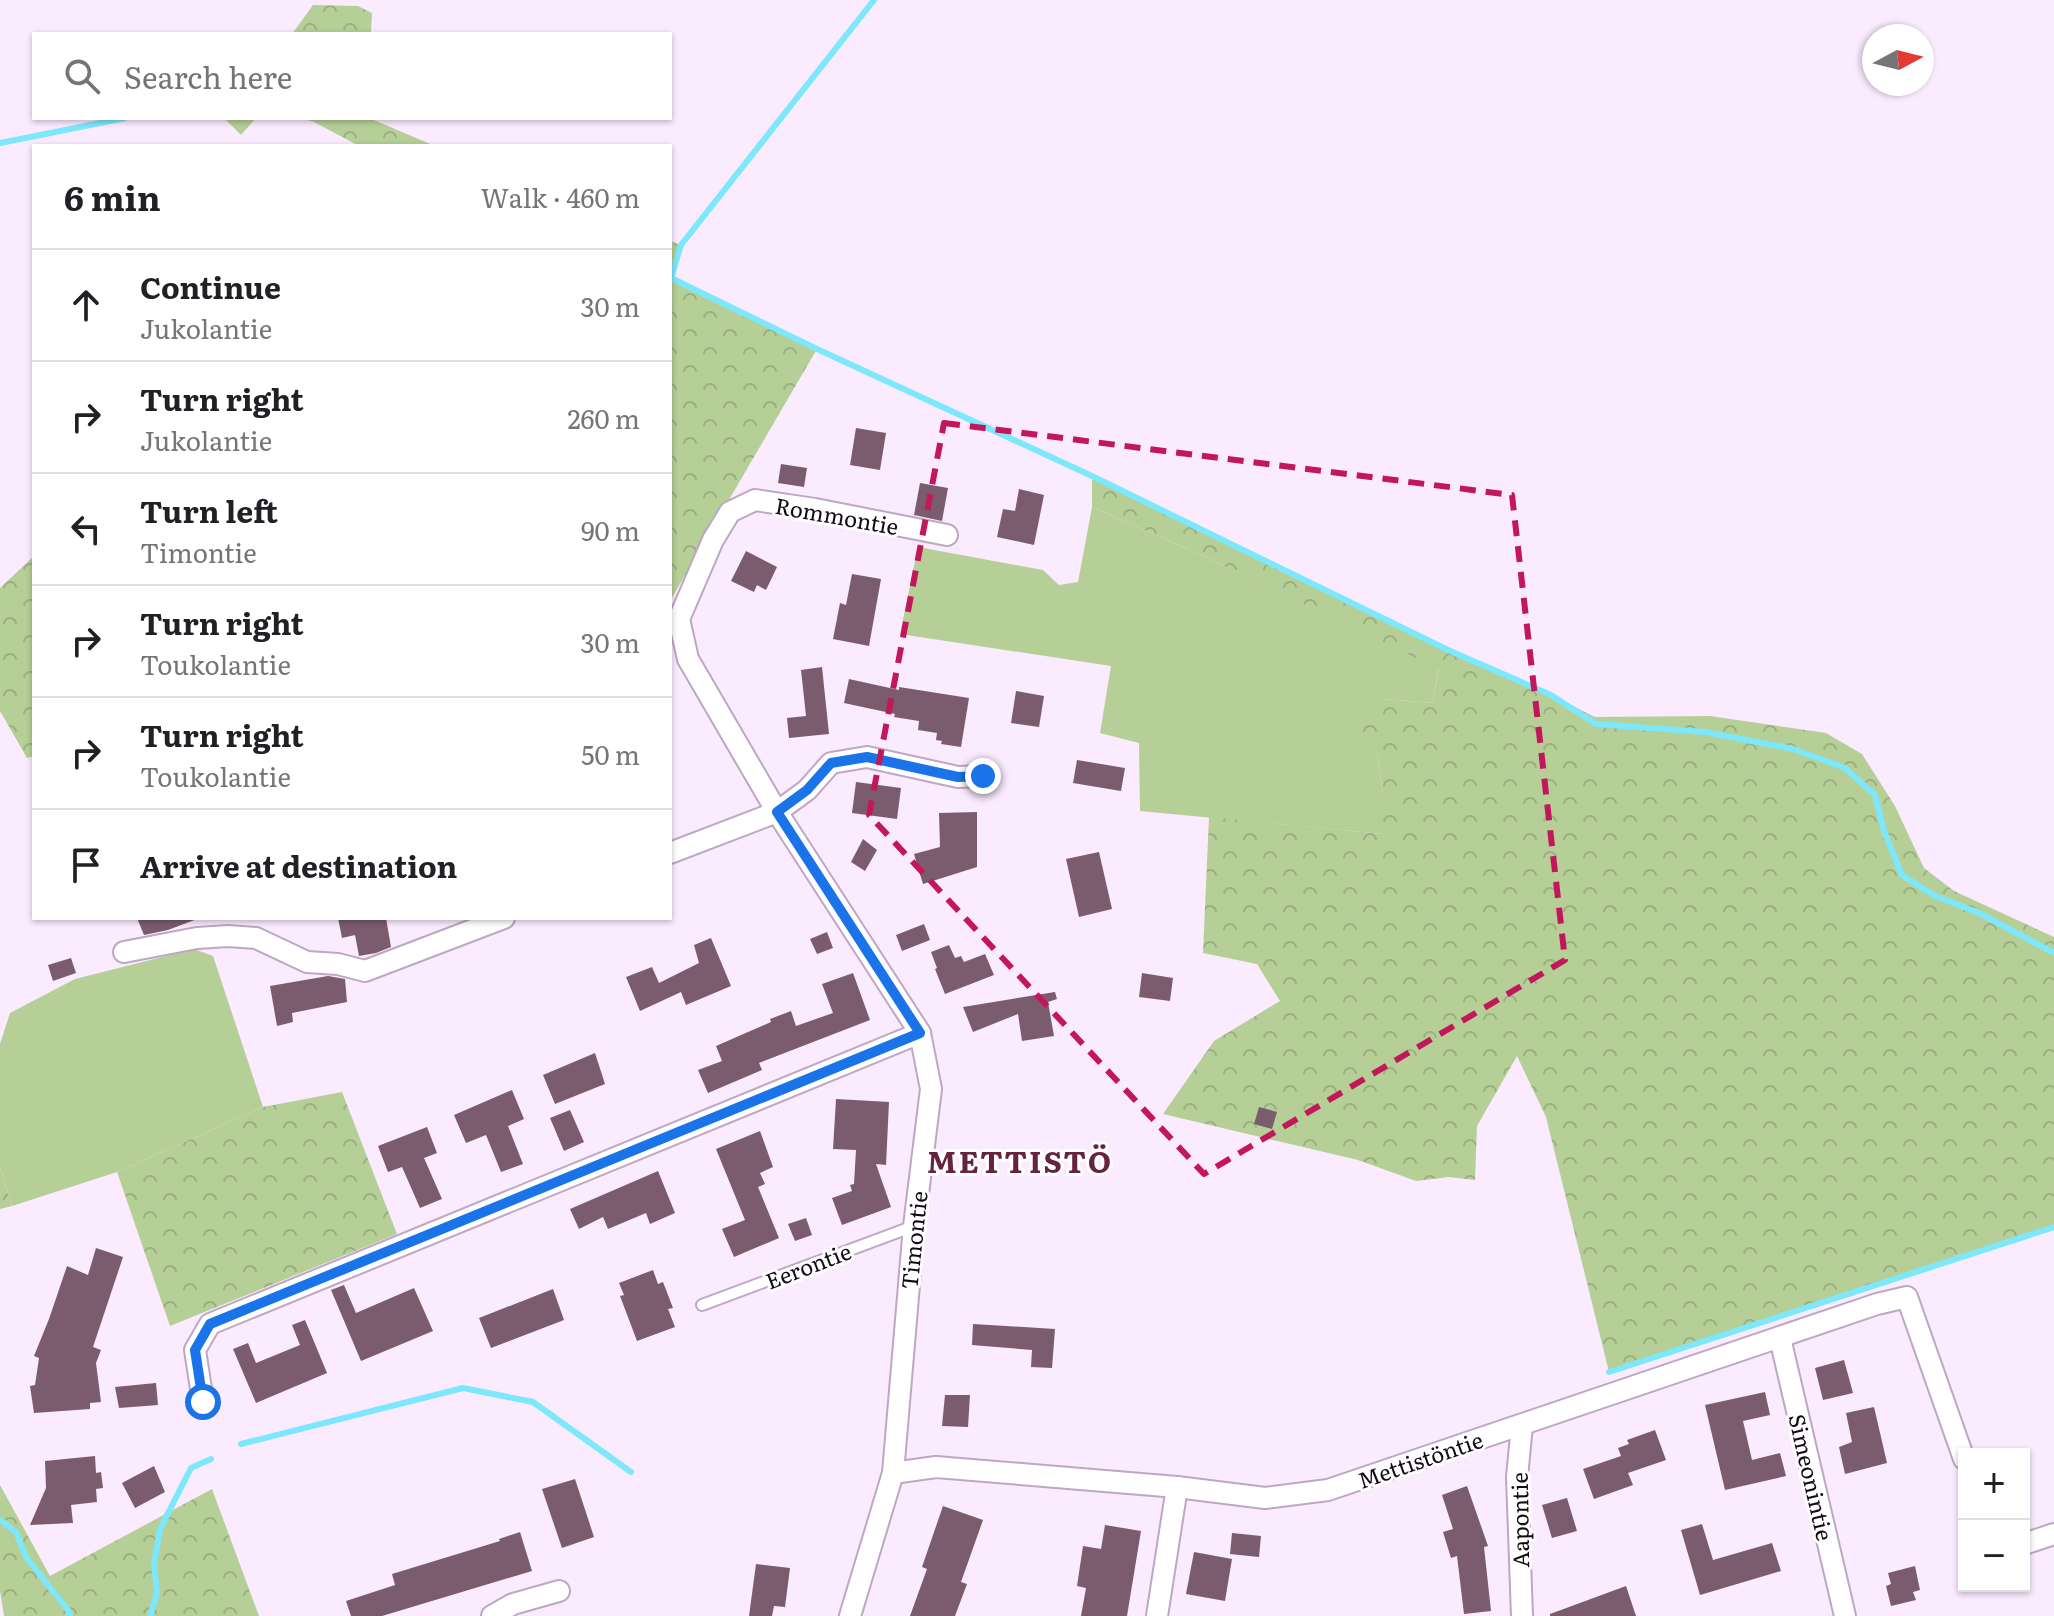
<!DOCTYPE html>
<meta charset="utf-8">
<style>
:root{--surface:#fff;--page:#f6f6f6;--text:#202124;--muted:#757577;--line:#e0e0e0}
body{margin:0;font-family:Literata,serif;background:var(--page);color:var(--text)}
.controls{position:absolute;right:24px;bottom:24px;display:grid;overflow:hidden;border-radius:0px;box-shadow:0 2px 6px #0004}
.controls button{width:72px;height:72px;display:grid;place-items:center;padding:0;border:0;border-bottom:2px solid var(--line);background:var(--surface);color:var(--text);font:40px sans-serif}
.compass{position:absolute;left:1862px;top:24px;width:72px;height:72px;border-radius:50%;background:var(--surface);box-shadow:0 2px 6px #0004;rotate:83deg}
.stop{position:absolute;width:24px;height:24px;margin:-18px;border:6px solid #1a73e8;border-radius:50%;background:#fff}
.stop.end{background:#1a73e8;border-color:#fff;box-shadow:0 2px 8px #0008}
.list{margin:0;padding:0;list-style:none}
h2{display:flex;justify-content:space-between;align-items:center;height:104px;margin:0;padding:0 32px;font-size:34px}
h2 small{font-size:26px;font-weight:400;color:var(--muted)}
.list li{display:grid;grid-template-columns:52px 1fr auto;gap:24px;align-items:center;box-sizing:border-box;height:112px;padding:0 32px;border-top:2px solid var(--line)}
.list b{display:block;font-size:30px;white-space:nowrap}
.list p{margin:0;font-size:26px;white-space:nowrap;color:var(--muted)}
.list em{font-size:26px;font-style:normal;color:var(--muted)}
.icon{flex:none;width:44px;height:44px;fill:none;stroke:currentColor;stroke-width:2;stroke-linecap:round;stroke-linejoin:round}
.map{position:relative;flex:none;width:2054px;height:1616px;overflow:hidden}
.search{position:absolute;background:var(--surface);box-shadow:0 2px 6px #0004;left:32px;top:32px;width:640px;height:88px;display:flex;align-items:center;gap:20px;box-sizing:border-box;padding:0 28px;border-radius:0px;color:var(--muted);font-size:30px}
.panel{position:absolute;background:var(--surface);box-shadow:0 2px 6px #0004;left:32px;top:144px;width:640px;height:776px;border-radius:0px}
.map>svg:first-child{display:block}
</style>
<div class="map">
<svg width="2054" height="1616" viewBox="0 0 2054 1616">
<defs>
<pattern id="forest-crowns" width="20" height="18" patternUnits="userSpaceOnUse" patternTransform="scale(2)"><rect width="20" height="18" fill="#b6cf97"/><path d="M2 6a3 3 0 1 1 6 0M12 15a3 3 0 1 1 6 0" fill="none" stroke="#9bb081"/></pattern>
</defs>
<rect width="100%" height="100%" fill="#faebfe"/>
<g fill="#b6cf97">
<path d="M1092,507L1197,553L1439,668L1432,703L1385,699L1377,752L1383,794V834L1140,811L1139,743L1100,733L1111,666L900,634L918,547L1043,570L1059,585L1078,582Z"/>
<path d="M194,949L213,956L263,1107L117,1172L12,1206L0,1167V1044L10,1013L75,979Z"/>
</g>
<g fill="url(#forest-crowns)">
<path d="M313,5L358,6L372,13L371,34H292Z"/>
<path d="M224,118H256L241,135Z"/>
<path d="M300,118H369L435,146H359L314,122Z"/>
<path d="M670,241L681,245L672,278L817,349L670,601Z"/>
<path d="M1092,476L1448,650L1551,695L1595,717L1710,716L1826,733L1862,754L1895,806L1924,868L1954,891L2054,937V1227L1609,1372L1546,1117L1517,1056L1477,1126L1475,1180L1449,1177L1416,1181L1358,1160L1163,1114L1214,1041L1280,1001L1257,964L1203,953L1209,817L1383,834V794L1377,752L1360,743L1363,707L1385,699L1432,703L1439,669L1197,553L1092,507Z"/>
<path d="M34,556V756L27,758L0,711V588Z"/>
<path d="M342,1092L397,1234L170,1326L117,1172L263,1107Z"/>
<path d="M0,1167L12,1206L0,1209Z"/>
<path d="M0,1485L50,1576L212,1489L259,1616H4L0,1591Z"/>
</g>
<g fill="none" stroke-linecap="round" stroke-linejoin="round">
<g stroke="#7de7fc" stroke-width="6">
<path d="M874,0L681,245L671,278L817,349L1092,476L1448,650L1551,695L1596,724L1705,732L1793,749L1845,768L1875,795L1884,831L1902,875L1933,895L1979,913L2054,953"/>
<path d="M0,143L125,118"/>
<path d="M1609,1372L2054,1227"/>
<path d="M241,1444L463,1388L533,1402L631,1472"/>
<path d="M0,1520L16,1532L26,1557L68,1610L70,1616"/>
<path d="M150,1616L157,1593L154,1564L160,1529L191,1468L211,1459"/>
</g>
</g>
<g fill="#7b5c6e">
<path d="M856,428L886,433L880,470L850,465Z"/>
<path d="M781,464L807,468L804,487L778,483Z"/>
<path d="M920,483L948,488L942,521L914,515Z"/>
<path d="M1019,489L1044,495L1034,545L997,537L1003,509L1015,511Z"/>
<path d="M746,551L777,567L766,590L757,585L754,592L731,581Z"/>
<path d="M852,574L881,579L869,646L833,639L840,603L846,605Z"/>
<path d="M822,667L829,734L789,738L787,718L806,716L801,670Z"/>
<path d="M849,679L899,690V687L969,698L961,747L941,744L942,741L936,740L937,733L918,730L919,721L894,717L895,714L844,703Z"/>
<path d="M1016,691L1044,696L1039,727L1011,723Z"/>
<path d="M1077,760L1125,768L1121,791L1073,783Z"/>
<path d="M856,782L901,788L897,819L852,813Z"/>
<path d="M977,812V867L923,884L914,854L940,847L939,813Z"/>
<path d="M863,839L877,850L865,871L851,862Z"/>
<path d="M1099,852L1112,909L1079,917L1066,859Z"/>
<path d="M137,918H197V919L168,930L144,935Z"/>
<path d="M338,918H386L391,947L376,953L359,956L355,935L342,938Z"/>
<path d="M924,924L930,940L902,951L896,935Z"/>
<path d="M827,932L833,948L817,954L810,939Z"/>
<path d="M711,938L731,986L686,1005L681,992L640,1011L626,977L652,967L659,983L699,963L694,945Z"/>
<path d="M949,945L955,958L961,956L964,962L985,954L994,975L945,994L935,969L937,968L931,952Z"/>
<path d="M71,958L76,973L53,981L48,965Z"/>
<path d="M853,973L870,1020L759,1063L762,1070L708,1093L698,1070L722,1061L716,1046L771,1022L770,1019L791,1011L796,1026L833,1013L822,984Z"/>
<path d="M1142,973L1173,978L1170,1001L1139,997Z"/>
<path d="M328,976L345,979L347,1002L292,1013L293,1022L277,1026L270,986Z"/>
<path d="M1055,992L1057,999L1048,1002L1054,1036L1022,1041L1018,1014L973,1032L963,1007Z"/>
<path d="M595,1053L605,1084L555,1104L543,1075Z"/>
<path d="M512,1090L524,1119L508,1126L523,1164L501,1172L486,1135L466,1143L454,1115Z"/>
<path d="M836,1099L889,1102L886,1165L876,1164L891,1207L842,1225L832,1198L852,1191L850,1185L854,1184L856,1150L833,1149Z"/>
<path d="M1259,1107L1277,1112L1272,1129L1254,1124Z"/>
<path d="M570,1110L584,1142L564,1151L550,1118Z"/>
<path d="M427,1127L437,1153L424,1158L442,1199L420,1208L402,1167L388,1172L378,1146Z"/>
<path d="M760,1131L773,1167L760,1173L765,1184L758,1187L779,1238L734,1257L722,1229L745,1220L716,1149Z"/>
<path d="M658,1171L675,1213L650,1224L646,1213L608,1229L603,1217L579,1229L570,1209Z"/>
<path d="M806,1218L812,1235L795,1241L788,1224Z"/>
<path d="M96,1248L123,1257L93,1347L101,1350L96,1363L101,1402L90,1403V1409L34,1413L30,1386L35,1385L39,1358L34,1356L49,1319L67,1266L88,1275Z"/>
<path d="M653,1270L658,1284L663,1282L673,1308L668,1309L675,1327L637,1341L620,1296L624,1295L619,1283Z"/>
<path d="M344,1285L356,1313L414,1288L433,1331L361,1361L331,1290Z"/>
<path d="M553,1289L564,1320L491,1348L479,1318Z"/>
<path d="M305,1320L327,1373L256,1403L233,1349L248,1343L256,1363L300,1345L292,1325Z"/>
<path d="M973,1324L1055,1329L1052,1368L1031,1367L1032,1350L972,1345Z"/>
<path d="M1844,1360L1853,1393L1823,1400L1815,1368Z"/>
<path d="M156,1383L158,1405L119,1408L115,1387Z"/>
<path d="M1765,1392L1770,1415L1743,1421L1752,1460L1780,1453L1786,1476L1725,1490L1705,1405Z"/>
<path d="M945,1395H970L968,1427L942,1426Z"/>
<path d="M1874,1407L1887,1463L1845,1474L1839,1447L1852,1442L1846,1413Z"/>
<path d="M1655,1430L1666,1460L1628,1473L1633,1485L1594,1499L1583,1469L1621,1456L1618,1448L1629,1444L1627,1440Z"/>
<path d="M95,1456L96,1473L101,1472L103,1488L96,1489L97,1502L71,1505L73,1523L30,1525L46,1488L45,1461Z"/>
<path d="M154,1466L165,1492L135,1508L122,1483Z"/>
<path d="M575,1479L594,1537L562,1548L542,1489Z"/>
<path d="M1467,1486L1488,1546L1484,1547L1491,1611L1464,1614L1457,1556L1451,1558L1443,1532L1453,1529L1442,1495Z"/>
<path d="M1567,1498L1577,1531L1552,1538L1542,1505Z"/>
<path d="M943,1506L983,1520L961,1582L967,1584L955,1616H910L927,1569L922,1567Z"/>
<path d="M1702,1524L1713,1560L1772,1543L1781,1571L1700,1595L1681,1530Z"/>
<path d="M1105,1525L1141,1531L1127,1616H1081L1086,1588L1077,1586L1083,1546L1101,1549Z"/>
<path d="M520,1532L532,1571L382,1616H351L346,1601L395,1585L392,1574L500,1541L499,1539Z"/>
<path d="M1232,1533L1261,1536L1259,1557L1230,1554Z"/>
<path d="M1194,1552L1232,1559L1225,1601L1186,1594Z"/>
<path d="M756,1564L790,1568L785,1607L774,1606L772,1616H749Z"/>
<path d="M1915,1566L1920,1590L1913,1592L1916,1600L1891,1606L1886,1586L1891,1584L1888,1573Z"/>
<path d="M1626,1586L1636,1616H1550V1614Z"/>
</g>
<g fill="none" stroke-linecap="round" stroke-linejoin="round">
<defs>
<path id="service" d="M702,1305L914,1226"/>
<g id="minor">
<path d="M670,853L777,812L807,790L831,763L867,757L958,777L983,776"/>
<path d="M124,952L197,938L228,936L256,938L307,962L338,964L365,971L504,918"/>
<path d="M1780,1338L1845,1616"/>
<path d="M203,1402L195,1350L210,1324L920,1033"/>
<path d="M893,1473L914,1226L931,1089L920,1033L777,812L688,659L679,619L713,540L730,512L755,500L815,509L947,535"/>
<path d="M2024,1544L2054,1534"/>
<path d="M492,1616L513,1604L559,1591"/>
<path d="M850,1616L893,1473L936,1467L1177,1487L1265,1498L1328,1490L1877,1304L1907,1297L1964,1459"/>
<path d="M1157,1616L1177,1487"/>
<path d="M1522,1616L1517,1477L1522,1425"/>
</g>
</defs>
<use href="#service" stroke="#bea7c5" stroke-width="14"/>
<use href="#minor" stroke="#bea7c5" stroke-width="24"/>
<use href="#service" stroke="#fff" stroke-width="10"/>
<use href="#minor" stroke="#fff" stroke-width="20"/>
</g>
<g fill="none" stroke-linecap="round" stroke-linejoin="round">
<path stroke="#1a73e8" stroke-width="10" d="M203,1402L195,1350L210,1324L920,1033L777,812L807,790L831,763L867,757L958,777L983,776"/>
</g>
<path fill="none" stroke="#c2185b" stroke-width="6" stroke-dasharray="16 10" stroke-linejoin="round" d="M944,423L1512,495L1565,960L1204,1174L869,815Z"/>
<g text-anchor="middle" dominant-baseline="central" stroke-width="6" stroke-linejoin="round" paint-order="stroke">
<g font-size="22" fill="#120a14" stroke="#fefefe">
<text transform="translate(837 515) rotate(10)">Rommontie</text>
<text transform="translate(913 1240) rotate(-84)">Timontie</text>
<text transform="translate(808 1265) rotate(-21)">Eerontie</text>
<text transform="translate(1420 1459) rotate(-19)">Mettistöntie</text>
<text transform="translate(1812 1477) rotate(77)">Simeonintie</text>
<text transform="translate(1519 1520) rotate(-91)">Aapontie</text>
</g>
<g font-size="30" font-weight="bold" letter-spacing="2" fill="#65233d" stroke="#fefefe">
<text x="1020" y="1160">METTISTÖ</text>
</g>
</g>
</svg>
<div class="controls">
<button>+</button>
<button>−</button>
</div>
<svg class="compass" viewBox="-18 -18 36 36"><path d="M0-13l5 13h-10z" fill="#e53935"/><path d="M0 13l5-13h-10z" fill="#757577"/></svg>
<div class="stop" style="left:203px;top:1402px"></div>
<div class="stop end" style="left:983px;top:776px"></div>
<div class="search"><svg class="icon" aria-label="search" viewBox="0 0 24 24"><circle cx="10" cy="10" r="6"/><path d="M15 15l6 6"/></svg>Search here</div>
<section class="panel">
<h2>6 min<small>Walk · 460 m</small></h2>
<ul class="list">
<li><svg class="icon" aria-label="ahead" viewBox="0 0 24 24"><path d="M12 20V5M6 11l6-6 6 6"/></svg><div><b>Continue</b><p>Jukolantie</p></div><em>30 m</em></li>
<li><svg class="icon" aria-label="right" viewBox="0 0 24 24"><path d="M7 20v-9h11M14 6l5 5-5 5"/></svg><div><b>Turn right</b><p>Jukolantie</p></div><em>260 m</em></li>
<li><svg class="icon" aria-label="left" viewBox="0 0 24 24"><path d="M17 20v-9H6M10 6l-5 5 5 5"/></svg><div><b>Turn left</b><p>Timontie</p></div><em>90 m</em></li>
<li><svg class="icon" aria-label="right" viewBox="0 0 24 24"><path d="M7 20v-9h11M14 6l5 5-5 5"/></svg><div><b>Turn right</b><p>Toukolantie</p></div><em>30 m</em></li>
<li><svg class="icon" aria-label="right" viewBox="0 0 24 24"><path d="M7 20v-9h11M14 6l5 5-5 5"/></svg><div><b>Turn right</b><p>Toukolantie</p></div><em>50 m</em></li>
<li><svg class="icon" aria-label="arrive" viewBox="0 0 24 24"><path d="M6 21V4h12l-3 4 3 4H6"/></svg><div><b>Arrive at destination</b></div></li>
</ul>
</section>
</div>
